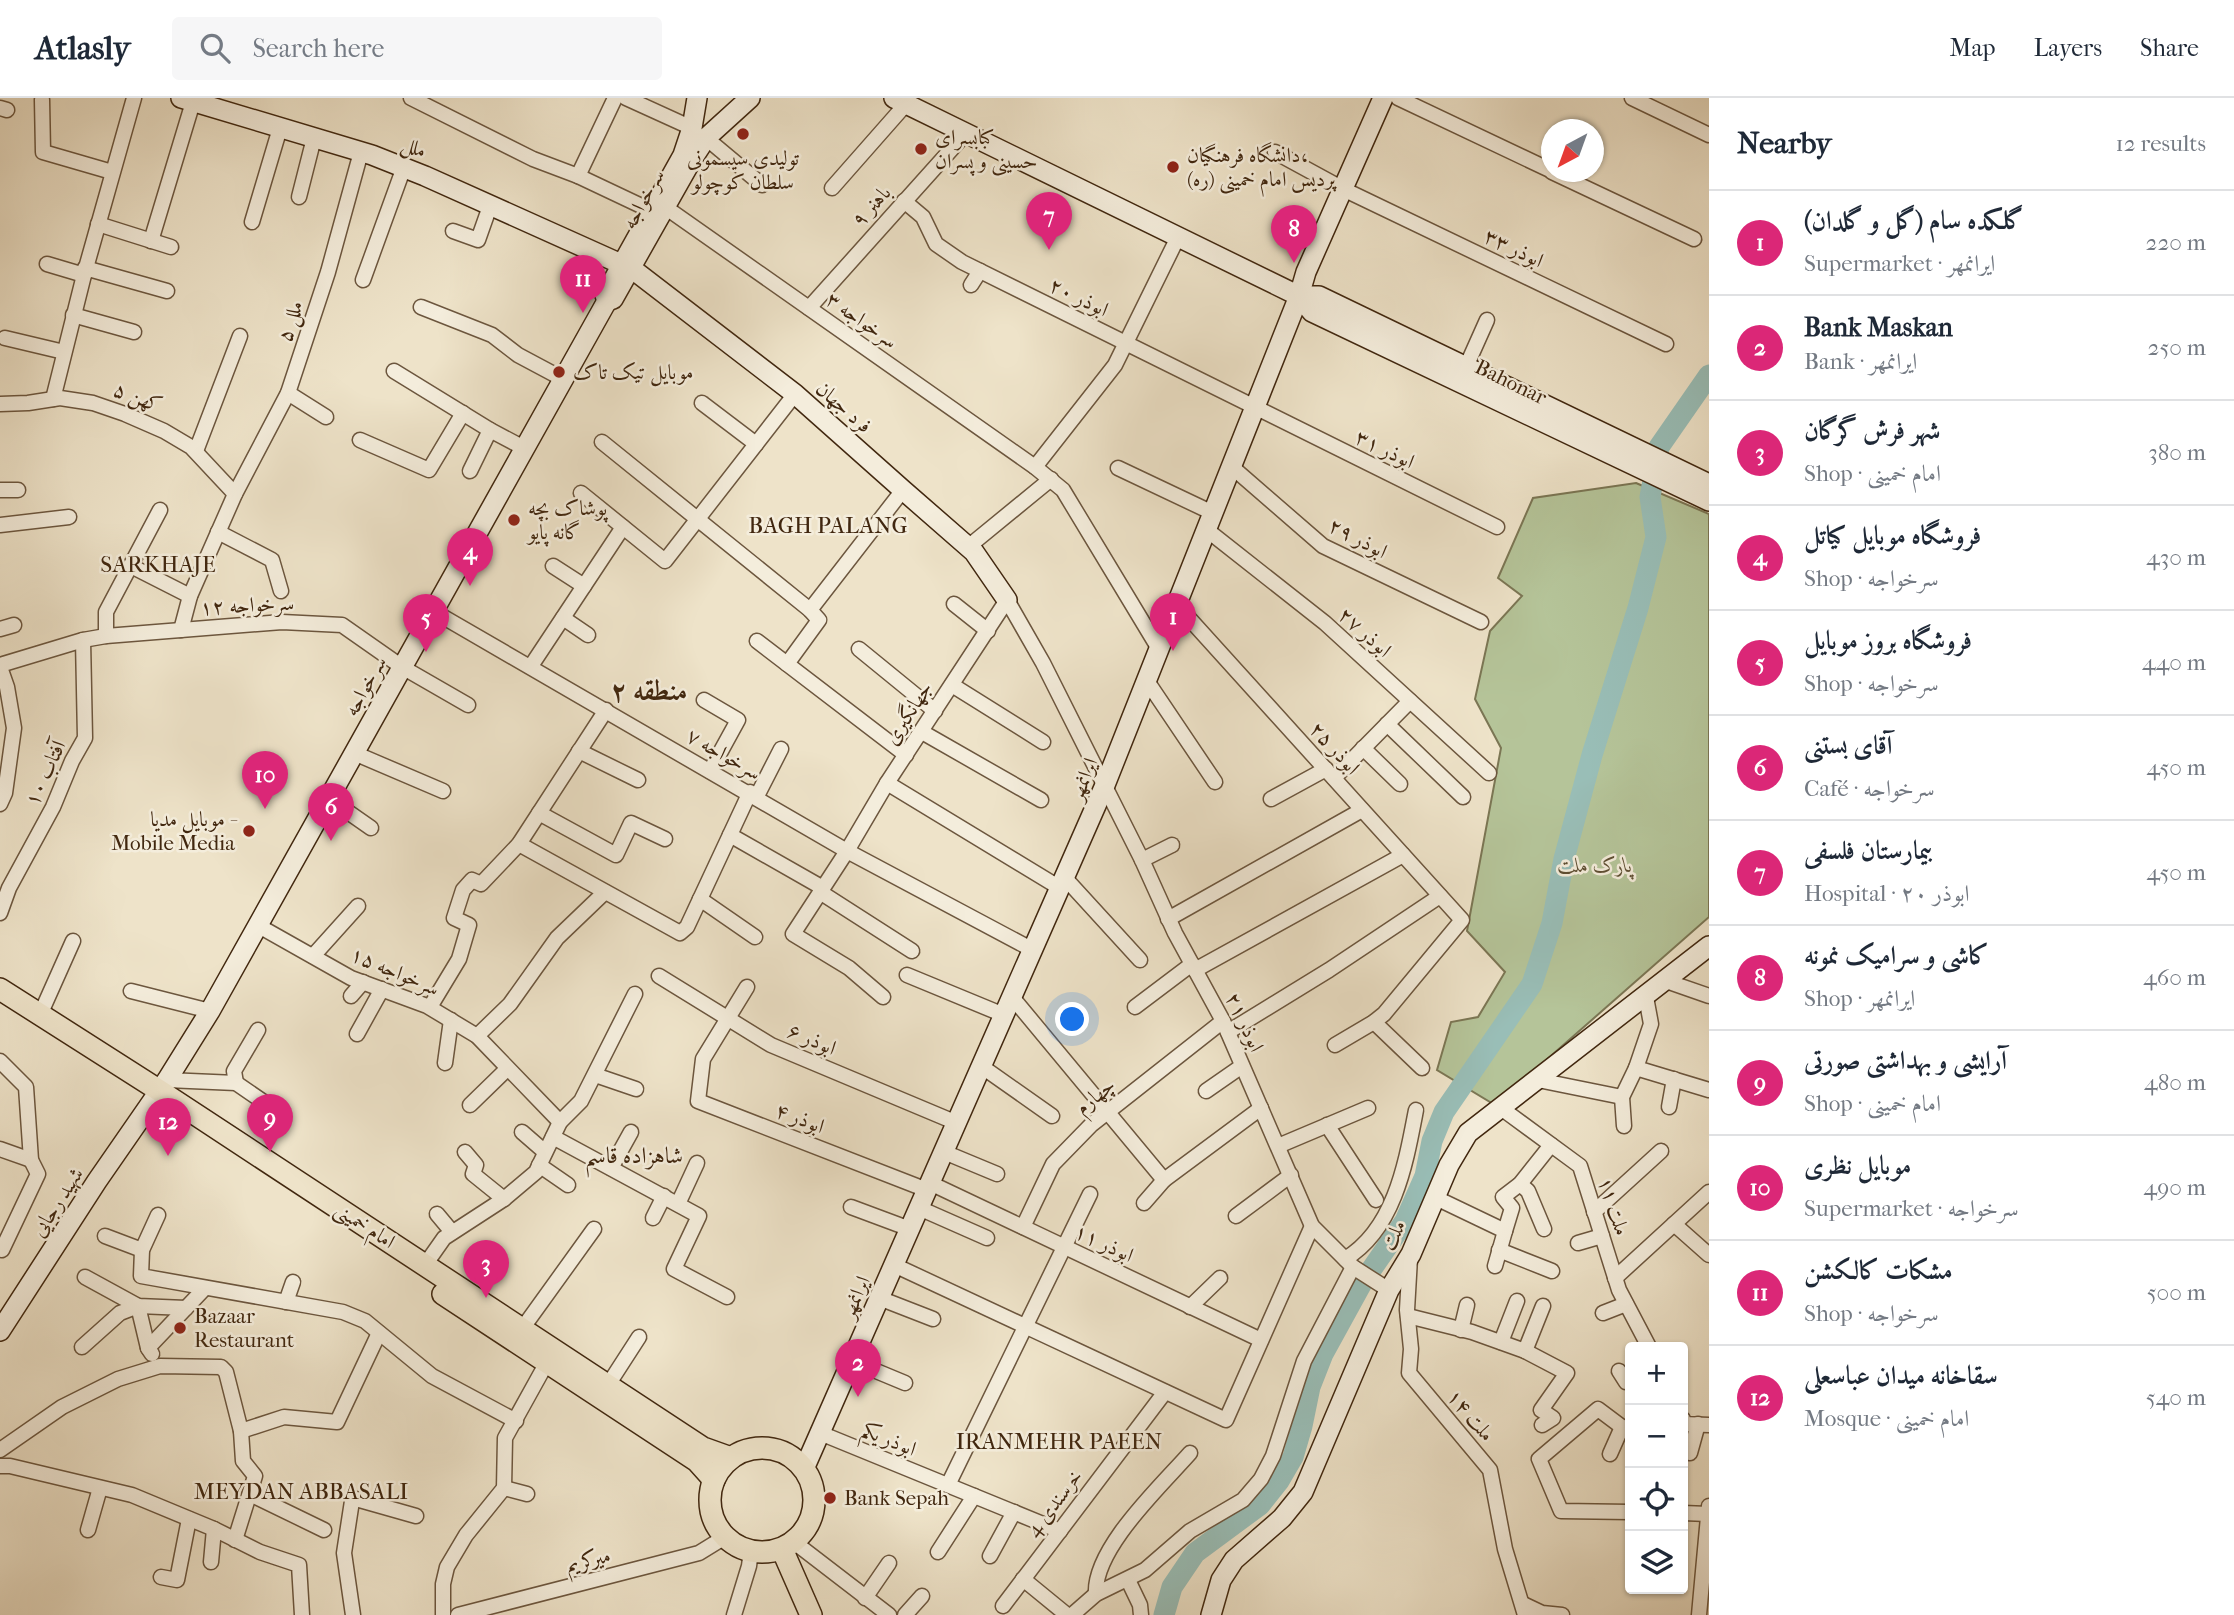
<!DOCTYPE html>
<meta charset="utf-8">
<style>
:root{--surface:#fff;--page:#f6f6f7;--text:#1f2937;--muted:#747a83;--line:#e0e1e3;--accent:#db2777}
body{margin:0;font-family:"IM FELL French Canon",Amiri,serif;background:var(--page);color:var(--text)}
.controls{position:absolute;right:21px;bottom:21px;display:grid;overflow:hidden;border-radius:7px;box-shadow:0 2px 5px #0004}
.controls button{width:63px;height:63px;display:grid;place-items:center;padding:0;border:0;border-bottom:2px solid var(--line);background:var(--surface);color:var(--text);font:35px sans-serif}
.compass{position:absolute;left:1541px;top:21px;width:63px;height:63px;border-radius:50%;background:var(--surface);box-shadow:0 2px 5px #0004;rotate:221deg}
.you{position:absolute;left:1073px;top:922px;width:24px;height:24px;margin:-18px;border:5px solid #fff;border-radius:50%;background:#1a73e8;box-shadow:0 0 0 10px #1a73e833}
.badge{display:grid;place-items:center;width:46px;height:46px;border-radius:50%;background:var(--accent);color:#fff;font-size:23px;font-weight:700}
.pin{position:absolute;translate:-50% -58px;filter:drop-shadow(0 2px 4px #0008)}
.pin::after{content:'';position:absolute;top:37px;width:24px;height:21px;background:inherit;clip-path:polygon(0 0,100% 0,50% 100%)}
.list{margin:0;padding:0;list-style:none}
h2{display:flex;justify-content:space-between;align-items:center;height:91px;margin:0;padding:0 28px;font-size:30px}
h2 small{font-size:23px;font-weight:400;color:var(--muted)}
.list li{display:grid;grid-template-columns:46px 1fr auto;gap:21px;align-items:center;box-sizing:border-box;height:105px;padding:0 28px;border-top:2px solid var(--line)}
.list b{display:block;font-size:26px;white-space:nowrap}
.list p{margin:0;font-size:23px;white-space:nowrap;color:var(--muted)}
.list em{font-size:23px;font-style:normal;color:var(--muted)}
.icon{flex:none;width:38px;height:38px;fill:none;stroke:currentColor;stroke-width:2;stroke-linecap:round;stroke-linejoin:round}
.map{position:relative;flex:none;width:1709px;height:1517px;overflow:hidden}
header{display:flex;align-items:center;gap:42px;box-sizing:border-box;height:98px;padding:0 35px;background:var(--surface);border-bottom:2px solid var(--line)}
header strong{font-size:33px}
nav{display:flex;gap:38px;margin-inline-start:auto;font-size:24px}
.search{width:490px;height:63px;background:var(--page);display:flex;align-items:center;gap:18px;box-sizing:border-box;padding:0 24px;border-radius:7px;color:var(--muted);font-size:26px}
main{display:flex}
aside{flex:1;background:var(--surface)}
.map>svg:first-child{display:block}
</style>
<header>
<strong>Atlasly</strong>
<div class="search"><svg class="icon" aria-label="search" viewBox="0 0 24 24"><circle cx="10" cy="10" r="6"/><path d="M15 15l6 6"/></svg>Search here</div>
<nav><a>Map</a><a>Layers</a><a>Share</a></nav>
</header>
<main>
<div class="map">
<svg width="1709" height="1517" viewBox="0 0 1709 1517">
<rect width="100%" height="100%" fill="#eee3c9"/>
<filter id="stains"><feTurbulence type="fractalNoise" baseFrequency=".00286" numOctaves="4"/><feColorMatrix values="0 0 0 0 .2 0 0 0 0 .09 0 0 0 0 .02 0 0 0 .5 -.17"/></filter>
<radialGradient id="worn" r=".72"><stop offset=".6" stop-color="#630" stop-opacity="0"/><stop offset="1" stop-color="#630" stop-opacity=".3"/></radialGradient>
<path fill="#b5c499" stroke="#7b7654" stroke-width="2" d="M1636,385L1709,416V819L1495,1007L1437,972L1451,924L1478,919L1505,874L1467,833L1501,650L1475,601L1490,533L1522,498L1498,480L1533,400Z"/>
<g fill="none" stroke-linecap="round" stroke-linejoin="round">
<path stroke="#99beb7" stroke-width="21" d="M1164,1517L1172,1489L1195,1455L1260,1407L1279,1383L1293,1359L1302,1328L1310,1289L1323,1256L1362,1185L1405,1123L1425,1078L1432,1043L1444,1014L1532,886L1552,825L1564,761L1592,657L1638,510L1656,439L1650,399L1659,349L1709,277"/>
<defs>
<g id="street">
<path d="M411,0L533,61L578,78L652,113"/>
<path d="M626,0L692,30"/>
<path d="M1398,0L1552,73"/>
<path d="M1632,0L1709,37"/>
<path d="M42,2L43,54L112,74"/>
<path d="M0,10L7,12"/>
<path d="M706,40L762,87"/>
<path d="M1275,54L1343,91L1666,246"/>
<path d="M1552,74L1694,141"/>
<path d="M578,78L615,0"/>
<path d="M832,90L906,6"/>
<path d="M299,99L314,40"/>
<path d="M904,103L923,119L936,146L962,164L1497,429"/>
<path d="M665,109L1035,369L1063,392L1159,551"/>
<path d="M252,124L280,30"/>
<path d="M98,126L171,149"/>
<path d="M453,133L478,142L490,108"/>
<path d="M151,143L193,4"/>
<path d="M47,166L84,177"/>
<path d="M85,170L167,193"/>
<path d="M363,182L404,69"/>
<path d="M971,187L980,173"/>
<path d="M421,209L492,237L518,257L563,281"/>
<path d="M809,210L966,35"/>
<path d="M73,217L134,234"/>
<path d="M5,240L64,254"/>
<path d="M1466,269L1487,222"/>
<path d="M394,273L490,332L524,350"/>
<path d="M288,295L326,319"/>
<path d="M53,301L84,177L134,0"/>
<path d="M702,305L756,346"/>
<path d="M0,306L28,305L60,300L93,305L125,316L164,333L191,349L235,396"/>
<path d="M360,342L429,372L463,315"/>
<path d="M602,344L810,512L819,522L787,566"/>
<path d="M196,353L240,238"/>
<path d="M1035,369L1115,267L1178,139"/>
<path d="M1232,369L1323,448L1481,524"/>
<path d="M1118,370L1213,415"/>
<path d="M470,373L490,332"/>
<path d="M0,392H18"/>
<path d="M581,395L665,463L795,296"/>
<path d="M0,427L69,419"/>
<path d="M1207,432L1325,525L1489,675"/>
<path d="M218,434L272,462L281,493"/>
<path d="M968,449L1051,381"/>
<path d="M131,468L190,498"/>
<path d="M553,468L584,488"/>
<path d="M954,506L988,533"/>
<path d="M1177,507L1462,822L1384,916L1374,924L1335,947"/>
<path d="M810,512L903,392"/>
<path d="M433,513L847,753L1033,852"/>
<path d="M563,520L588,537"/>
<path d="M0,531L14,527"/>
<path d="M181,532L190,498L235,396L288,295L328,174L361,54"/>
<path d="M106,538V514L160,412"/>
<path d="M757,543L906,657"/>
<path d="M859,551L935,613"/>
<path d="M0,567L83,542L106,538L282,524L342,527L402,569L468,607"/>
<path d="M531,568L623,429"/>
<path d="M0,569L7,589L14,630L5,695L0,706"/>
<path d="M1147,583L1215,684"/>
<path d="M952,587L1043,644"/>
<path d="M704,602L738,622L710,673"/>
<path d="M1387,626L1463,699"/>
<path d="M922,634L1041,702"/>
<path d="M1363,650L1400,686"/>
<path d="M579,653L638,682"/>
<path d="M354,655L443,693"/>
<path d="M1334,680L1410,603"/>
<path d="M887,685L1060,790"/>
<path d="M757,698L781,651"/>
<path d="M328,700L371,730"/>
<path d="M1271,701L1326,671"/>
<path d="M539,715L616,757L631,725L665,741"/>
<path d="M730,737L823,790"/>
<path d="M519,746L680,835L687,829L750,694"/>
<path d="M1142,762L1172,747"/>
<path d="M1065,780L1140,862"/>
<path d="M820,794L912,853"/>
<path d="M700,801L755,839"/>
<path d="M0,815L9,790L53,709L72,663L85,640L83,542"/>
<path d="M1168,821L1362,712"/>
<path d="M257,827L351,880L427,908L477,938L560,1024"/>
<path d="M313,858L358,808"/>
<path d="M1195,872L1403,757"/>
<path d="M907,877L1004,917"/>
<path d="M659,878L771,947L957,1025"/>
<path d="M1666,883L1709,898"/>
<path d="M747,889L703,961L698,1003L927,1092"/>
<path d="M131,893L210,913"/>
<path d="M351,898L363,884"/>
<path d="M883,899L849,870L793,836L847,753L887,685L1007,502L1043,565L1142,762L1175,835L1223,923L1312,1128L1353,1169L1389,1192"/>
<path d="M1012,899L1164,1082L1261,1010"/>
<path d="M430,909L459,861L469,827L454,820L463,792L472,782L481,786L519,746L606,612"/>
<path d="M1135,909L1192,866"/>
<path d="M40,917L73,843"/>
<path d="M1374,924L1422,970"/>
<path d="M1228,934L1329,872L1440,798"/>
<path d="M357,936L382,891"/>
<path d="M477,938L510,906L557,840L605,794"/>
<path d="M0,963L26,989L31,1062L38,1076L2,1152"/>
<path d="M445,965L451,922"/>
<path d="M981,968L1052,1018"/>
<path d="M1636,970L1709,992"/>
<path d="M595,977L636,991"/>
<path d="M167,982L236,985L268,1007"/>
<path d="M1538,982L1622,999"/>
<path d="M236,985L234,973L258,932"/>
<path d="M1206,993L1242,968"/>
<path d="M470,1007L507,971"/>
<path d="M1669,1009L1674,981"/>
<path d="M1501,1010L1580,1068L1619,1192L1649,1249"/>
<path d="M1327,1027L1376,1102"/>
<path d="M1624,1028L1622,999L1636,970L1651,926L1646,899"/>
<path d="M522,1034L545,1054"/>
<path d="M553,1039L699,1118L674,1171L727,1199"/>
<path d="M1278,1048L1368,1010"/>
<path d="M0,1051L31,1062"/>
<path d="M465,1054L476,1067L473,1076L504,1101"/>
<path d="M944,1054L997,1076"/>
<path d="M539,1067L568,1087"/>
<path d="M611,1070L631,1034"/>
<path d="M930,1085L1261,1242"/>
<path d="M1520,1086L1528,1093L1544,1131"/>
<path d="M1434,1099L1505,1133L1495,1168"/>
<path d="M1144,1105L1164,1082"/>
<path d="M678,1106L697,1065"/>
<path d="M851,1109L910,1131"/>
<path d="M919,1110L987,1140"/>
<path d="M1594,1114L1661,1053"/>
<path d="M437,1116L452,1134"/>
<path d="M158,1117L142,1152L141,1178L343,1214L365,1223L432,1278L516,1323"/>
<path d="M1236,1118L1291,1077"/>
<path d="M653,1120L664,1098"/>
<path d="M1674,1126L1709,1157"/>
<path d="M1023,1129L1053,1066L1091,1027L1223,923"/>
<path d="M1505,1133L1512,1110L1503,1099L1520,1086L1551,1047"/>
<path d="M105,1138L142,1152"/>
<path d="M1578,1145L1602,1138"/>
<path d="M1499,1152L1552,1173"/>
<path d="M1410,1160L1407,1212L1411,1251L1409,1275L1490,1372L1505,1451L1525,1517"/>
<path d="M1345,1161C1395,1131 1406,1064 1416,1012"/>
<path d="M425,1167L444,1140L504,1101L536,1074L560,1024L581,1003L635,896"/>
<path d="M894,1167L1226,1322L1312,1128"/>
<path d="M85,1179L138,1208L186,1210"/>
<path d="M1615,1180L1709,1094"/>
<path d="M879,1200L933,1221"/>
<path d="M286,1204L293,1184"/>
<path d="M138,1208L148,1250L152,1256"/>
<path d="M1190,1209L1220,1180"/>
<path d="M1603,1215L1626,1206"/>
<path d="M1408,1218L1472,1234L1525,1253L1567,1275L1541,1312L1553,1320L1542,1327"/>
<path d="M522,1231L594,1131"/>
<path d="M1461,1232L1467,1207"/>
<path d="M1501,1244L1517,1203"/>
<path d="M82,1249L120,1215L138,1208"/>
<path d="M148,1250L205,1190"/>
<path d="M1525,1253L1543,1208"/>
<path d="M852,1263L905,1285"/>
<path d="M1619,1273L1626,1284L1630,1283"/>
<path d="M608,1287L639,1239"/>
<path d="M1683,1321L1684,1326L1709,1327"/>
<path d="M241,1333L284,1319L337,1324L379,1235"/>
<path d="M820,1335L1060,1433"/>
<path d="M1630,1335L1598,1311L1539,1361L1561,1413L1630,1414"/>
<path d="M0,1352L62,1309L118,1281L160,1268L221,1269L226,1274L241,1333L243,1363L255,1378L235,1442"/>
<path d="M1690,1355L1698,1326"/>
<path d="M1610,1356L1622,1329"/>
<path d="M0,1368H10L132,1397L214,1431L260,1454L299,1467L302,1517"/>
<path d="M948,1387L1090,1096"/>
<path d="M504,1390L527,1396"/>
<path d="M250,1396L324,1432"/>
<path d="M1683,1415L1708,1416"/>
<path d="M88,1432L100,1390"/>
<path d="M794,1444L889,1517"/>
<path d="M938,1454L974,1398"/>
<path d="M990,1458L1014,1414"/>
<path d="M211,1464L214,1431"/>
<path d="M161,1479L177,1482L189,1421"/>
<path d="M1023,1481L1067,1517"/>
<path d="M1128,1482L1140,1507L1141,1517"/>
<path d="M1096,1496C1093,1451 1161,1388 1190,1355"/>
<path d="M865,1500L889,1465"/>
<path d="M1523,1506L1542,1515L1562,1517"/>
<path d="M1003,1508L1165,1294"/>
<path d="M353,1517L344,1455L352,1403L356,1401L416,1418"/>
<path d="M443,1517V1486L447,1469L466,1437L504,1390L505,1340L546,1266"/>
<path d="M458,1517L699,1455L725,1439"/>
<path d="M734,1517L749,1468L751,1453"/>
<path d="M905,1517L922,1498"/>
<path d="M1072,1517L1096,1496L1145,1472L1190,1433L1243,1402L1261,1381L1273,1358L1304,1263L1353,1169"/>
<path d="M1699,1517L1709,1408"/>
</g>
<g id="secondary">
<path d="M181,0L372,57L425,78L621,166"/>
<path d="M697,0L692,30L683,57L605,197L607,203L613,201L691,63L706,40L750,0"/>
<path d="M894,0L1299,198H1319L1709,386"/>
<path d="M631,170L795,296L903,392L974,454L1007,502"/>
<path d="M1299,198L1312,214L1709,403"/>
<path d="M0,1233L97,1083L167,982L210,913L607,203"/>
<path d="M804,1371L1105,687L1299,198L1306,174L1383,0"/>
<path d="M1211,1517L1221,1482L1234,1462L1282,1420L1303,1394L1389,1192L1411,1156L1449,1067L1468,1035L1709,848"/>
</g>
<g id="primary">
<path d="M0,891L160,993L703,1350L731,1360"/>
<path d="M443,1196L697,1363L714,1382"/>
<circle cx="762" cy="1402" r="52"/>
<path d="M782,1451L811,1517"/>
</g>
</defs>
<use href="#street" stroke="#6c563e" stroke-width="17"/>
<use href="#secondary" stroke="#41270f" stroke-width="22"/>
<use href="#primary" stroke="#41270f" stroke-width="24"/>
<use href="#street" stroke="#f4eddc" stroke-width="14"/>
<use href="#secondary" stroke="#f4eddc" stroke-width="19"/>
<use href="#primary" stroke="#eee3c9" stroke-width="21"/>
</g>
<g fill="#8f2418" stroke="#f4eddc" stroke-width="2.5">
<circle cx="743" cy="36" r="7"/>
<circle cx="921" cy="51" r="7"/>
<circle cx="1173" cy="69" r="7"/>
<circle cx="559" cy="274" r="7"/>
<circle cx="514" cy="422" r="7"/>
<circle cx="249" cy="733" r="7"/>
<circle cx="180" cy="1230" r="7"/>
<circle cx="830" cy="1400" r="7"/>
</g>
<g text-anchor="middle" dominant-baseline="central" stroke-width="5" stroke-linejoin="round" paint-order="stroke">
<g font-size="21" fill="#41270f" stroke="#f4eddc" text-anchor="start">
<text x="935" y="39">کبابسرای<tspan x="935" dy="24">حسینی و پسران</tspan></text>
<text x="1187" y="57">دانشگاه فرهنگیان،<tspan x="1187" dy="24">پردیس امام خمینی (ره)</tspan></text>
<text x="743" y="60" text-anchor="middle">تولیدی سیسمونی<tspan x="743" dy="24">سلطان کوچولو</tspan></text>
<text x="573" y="274">موبایل تیک تاک</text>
<text x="528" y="410">پوشاک بچه<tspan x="528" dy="24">گانه پایو</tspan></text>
<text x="235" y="721" text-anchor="end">موبایل مدیا -<tspan x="235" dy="24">Mobile Media</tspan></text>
<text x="194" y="1218">Bazaar<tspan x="194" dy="24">Restaurant</tspan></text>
<text x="844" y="1400">Bank Sepah</text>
</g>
<g font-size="21" fill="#41270f" stroke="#f4eddc">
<text transform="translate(414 49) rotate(21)">ملل</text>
<text transform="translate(643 101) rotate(-61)">سرخواجه</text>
<text transform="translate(871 108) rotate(-48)">۹ باهنر</text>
<text transform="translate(1514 150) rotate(26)">ابوذر ۳۳</text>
<text transform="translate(1079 199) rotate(26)">ابوذر ۲۰</text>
<text transform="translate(862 222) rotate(35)">سرخواجه ۳</text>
<text transform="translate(290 223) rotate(-72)">ملل ۵</text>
<text transform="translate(1511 284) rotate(26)">Bahonar</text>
<text transform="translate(138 299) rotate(21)">۵ کهن</text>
<text transform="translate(844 309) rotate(41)">فرد جهان</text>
<text transform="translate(1385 351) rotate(26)">ابوذر ۳۱</text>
<text transform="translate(1358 440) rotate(28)">ابوذر ۲۹</text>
<text transform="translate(247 507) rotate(-3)">۱۲ سرخواجه</text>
<text transform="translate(1365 534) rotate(42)">ابوذر ۲۷</text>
<text transform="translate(365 588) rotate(-61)">سرخواجه</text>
<text transform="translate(908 615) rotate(-57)">جهانگیری</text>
<text transform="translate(1335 650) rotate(48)">ابوذر ۲۵</text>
<text transform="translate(724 656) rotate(30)">سرخواجه ۷</text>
<text transform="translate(45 675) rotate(-65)">۱۰ آفتاب</text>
<text transform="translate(1083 681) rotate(-67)">ایرانمهر</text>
<text transform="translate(395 873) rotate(23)">سرخواجه ۱۵</text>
<text transform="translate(1245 924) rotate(65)">۲۱ ابوذر</text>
<text transform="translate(812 941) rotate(23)">ابوذر ۶</text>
<text transform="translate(1095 998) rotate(-39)">چهارم</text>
<text transform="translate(800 1020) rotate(21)">ابوذر ۴</text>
<text transform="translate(57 1104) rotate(-57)">شهید رجایی</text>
<text transform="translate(1614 1108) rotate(72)">۱۱ ملت</text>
<text transform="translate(365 1127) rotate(33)">امام خمینی</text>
<text transform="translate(1393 1137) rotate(-65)">ملت</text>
<text transform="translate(1104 1145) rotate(25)">ابوذر ۱۱</text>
<text transform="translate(855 1199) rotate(-66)">ایرانمهر</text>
<text transform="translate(1471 1317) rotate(50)">۱۴ ملت</text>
<text transform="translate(889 1341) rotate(22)">ابوذر یکم</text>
<text transform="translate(1054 1405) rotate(-53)">خرسندی 4</text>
<text transform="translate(588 1462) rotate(-14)">میرکریم</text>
</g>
<g font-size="21" font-style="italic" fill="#5e4e32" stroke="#f4eddc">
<text x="1595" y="767">پارک ملت</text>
</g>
<g font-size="23" fill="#41270f" stroke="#f4eddc">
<text x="828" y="427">BAGH PALANG</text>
<text x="158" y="466">SARKHAJE</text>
<text x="634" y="1057">شاهزاده قاسم</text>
<text x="1059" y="1343">IRANMEHR PAEEN</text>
<text x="301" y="1393">MEYDAN ABBASALI</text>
</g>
<g font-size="28" font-weight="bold" fill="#41270f" stroke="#f4eddc">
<text x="649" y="592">منطقه ۲</text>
</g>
</g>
<rect width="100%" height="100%" filter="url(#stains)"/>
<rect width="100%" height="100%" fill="url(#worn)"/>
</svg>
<div class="controls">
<button>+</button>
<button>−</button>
<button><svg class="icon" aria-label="locate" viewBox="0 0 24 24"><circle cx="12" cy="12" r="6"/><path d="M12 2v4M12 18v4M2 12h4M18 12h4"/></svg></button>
<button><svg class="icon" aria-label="layers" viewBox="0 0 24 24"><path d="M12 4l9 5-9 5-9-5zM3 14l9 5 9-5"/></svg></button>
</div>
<svg class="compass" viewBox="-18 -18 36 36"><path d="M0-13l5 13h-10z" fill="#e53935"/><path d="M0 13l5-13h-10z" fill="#747a83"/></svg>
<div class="you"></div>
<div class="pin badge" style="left:1173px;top:553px">1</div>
<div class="pin badge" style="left:858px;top:1299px">2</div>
<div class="pin badge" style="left:486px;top:1200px">3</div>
<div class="pin badge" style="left:470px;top:488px">4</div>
<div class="pin badge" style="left:426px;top:554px">5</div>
<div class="pin badge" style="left:331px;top:743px">6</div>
<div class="pin badge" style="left:1049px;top:152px">7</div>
<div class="pin badge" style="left:1294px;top:165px">8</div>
<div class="pin badge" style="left:270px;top:1054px">9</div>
<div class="pin badge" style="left:265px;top:711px">10</div>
<div class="pin badge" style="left:583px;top:215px">11</div>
<div class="pin badge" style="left:168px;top:1058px">12</div>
</div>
<aside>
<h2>Nearby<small>12 results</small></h2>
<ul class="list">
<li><span class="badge">1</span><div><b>گلکده سام (گل و گلدان)</b><p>Supermarket · ایرانمهر</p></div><em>220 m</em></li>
<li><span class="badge">2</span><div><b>Bank Maskan</b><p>Bank · ایرانمهر</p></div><em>250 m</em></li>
<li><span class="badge">3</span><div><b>شهر فرش گرگان</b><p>Shop · امام خمینی</p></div><em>380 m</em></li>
<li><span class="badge">4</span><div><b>فروشگاه موبایل کیاتل</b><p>Shop · سرخواجه</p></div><em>430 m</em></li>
<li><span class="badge">5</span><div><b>فروشگاه بروز موبایل</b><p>Shop · سرخواجه</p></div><em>440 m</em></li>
<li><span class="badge">6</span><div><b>آقای بستنی</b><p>Café · سرخواجه</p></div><em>450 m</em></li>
<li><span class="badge">7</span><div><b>بیمارستان فلسفی</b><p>Hospital · ابوذر ۲۰</p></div><em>450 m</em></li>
<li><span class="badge">8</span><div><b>کاشی و سرامیک نمونه</b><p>Shop · ایرانمهر</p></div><em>460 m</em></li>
<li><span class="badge">9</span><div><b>آرایشی و بهداشتی صورتی</b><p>Shop · امام خمینی</p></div><em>480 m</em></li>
<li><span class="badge">10</span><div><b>موبایل نظری</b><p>Supermarket · سرخواجه</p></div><em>490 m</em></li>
<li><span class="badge">11</span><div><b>مشکات کالکشن</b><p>Shop · سرخواجه</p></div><em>500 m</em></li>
<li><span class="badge">12</span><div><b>سقاخانه میدان عباسعلی</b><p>Mosque · امام خمینی</p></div><em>540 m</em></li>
</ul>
</aside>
</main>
